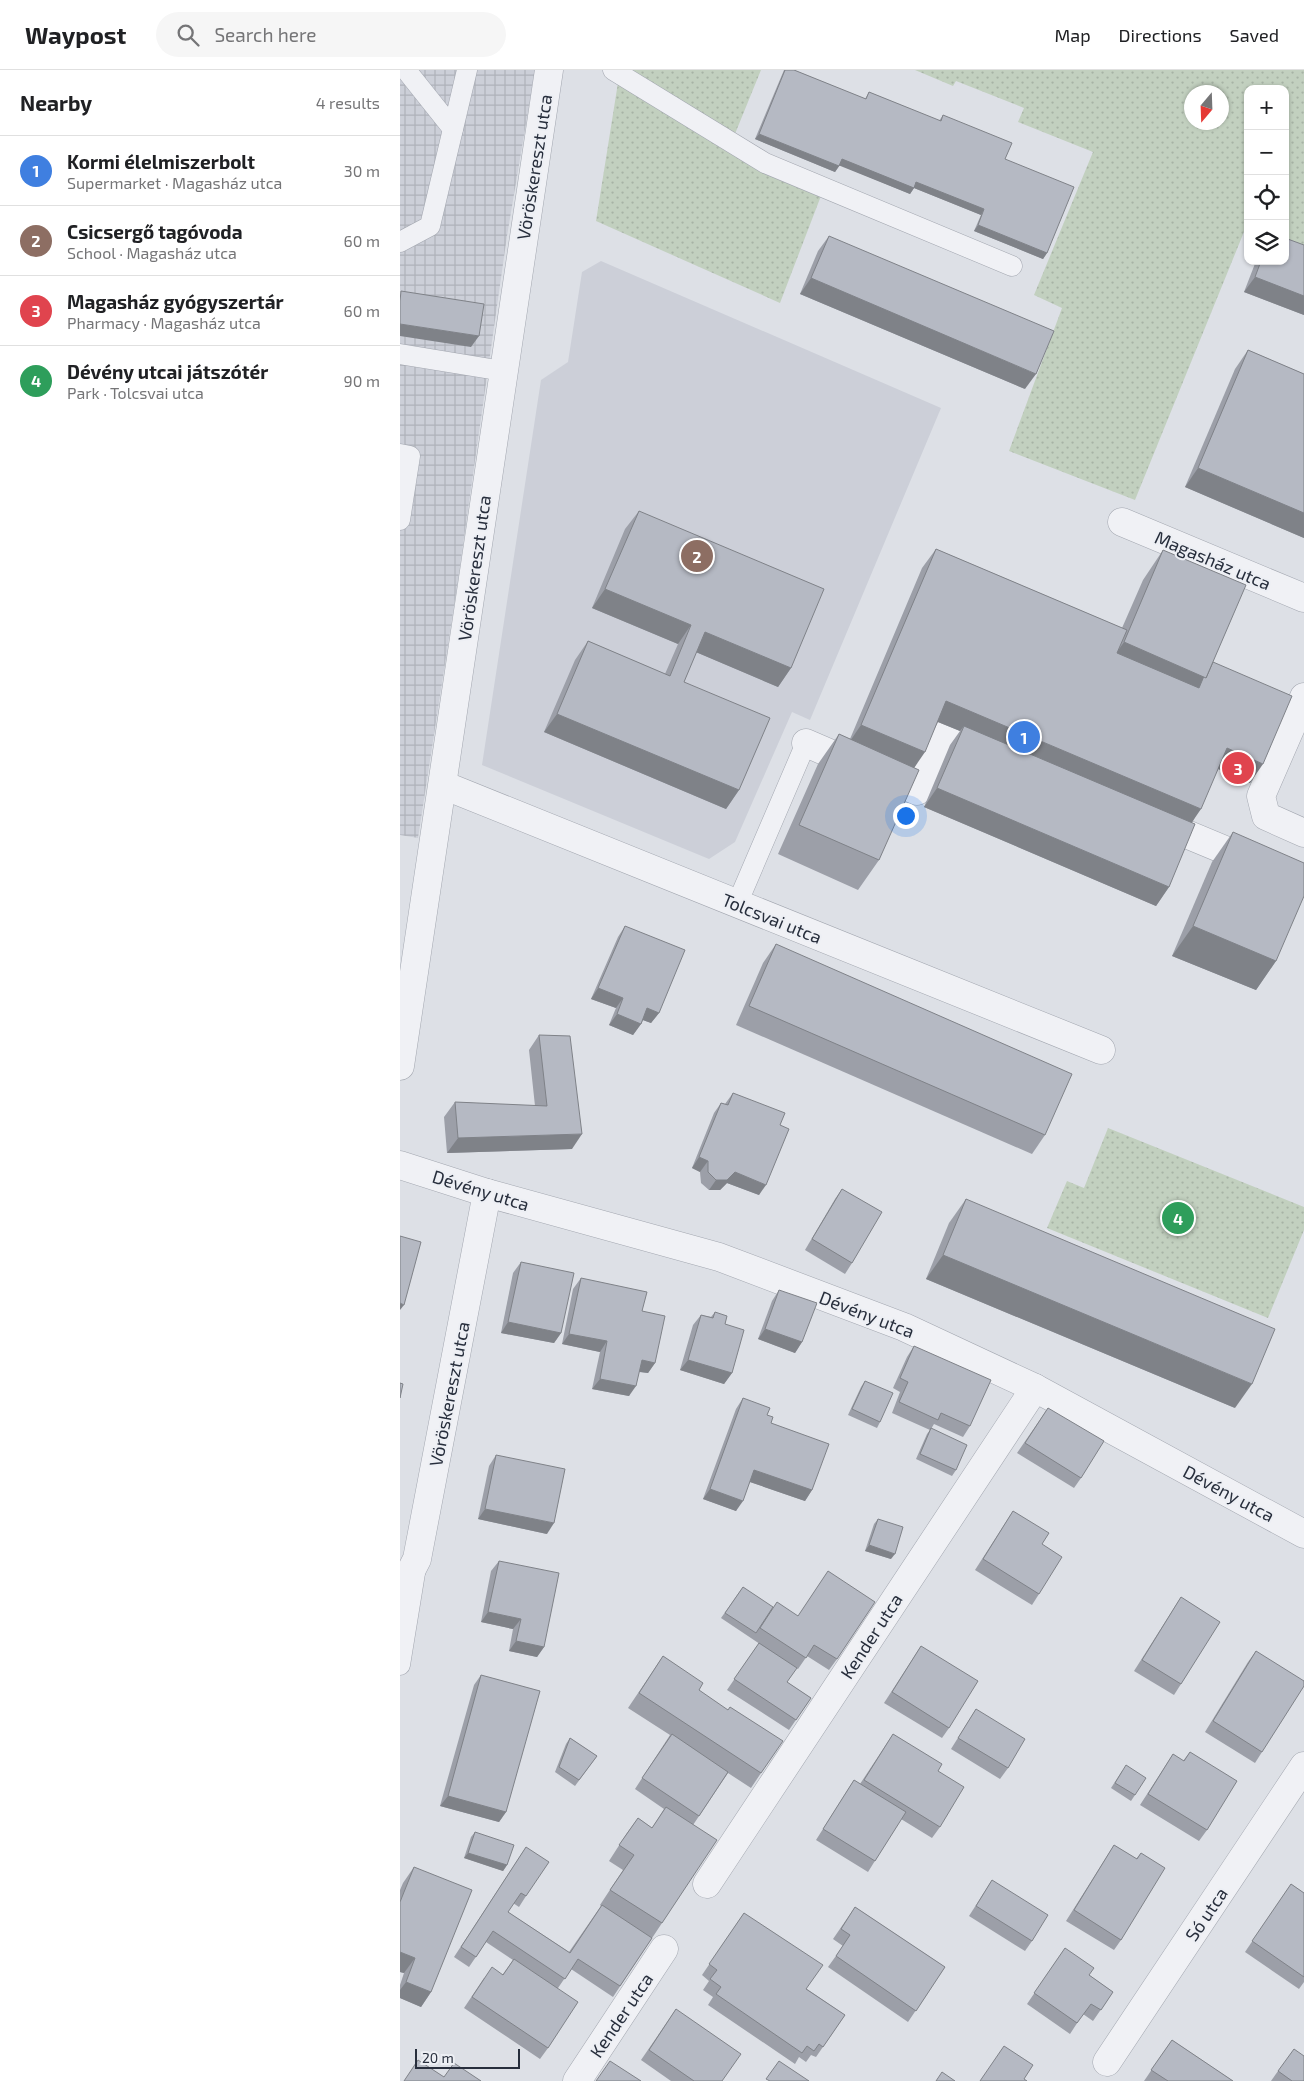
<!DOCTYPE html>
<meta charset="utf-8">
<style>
:root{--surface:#fff;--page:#f6f6f6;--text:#202124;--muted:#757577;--line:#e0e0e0;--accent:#d93025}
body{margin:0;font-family:"Exo 2",sans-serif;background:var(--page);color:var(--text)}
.controls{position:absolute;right:15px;top:15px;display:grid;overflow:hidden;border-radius:10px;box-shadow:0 1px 4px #0004}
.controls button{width:45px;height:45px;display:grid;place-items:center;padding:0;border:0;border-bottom:1px solid var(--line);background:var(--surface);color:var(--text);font:25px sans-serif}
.compass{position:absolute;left:784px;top:15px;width:45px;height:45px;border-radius:50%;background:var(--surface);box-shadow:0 1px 4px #0004;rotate:199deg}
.scale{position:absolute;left:15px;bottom:12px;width:105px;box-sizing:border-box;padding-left:5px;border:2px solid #272e3c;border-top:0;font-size:14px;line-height:18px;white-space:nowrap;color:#272e3c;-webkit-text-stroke:4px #edeff4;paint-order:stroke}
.you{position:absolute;left:505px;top:745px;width:18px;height:18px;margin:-12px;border:4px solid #fff;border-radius:50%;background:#1a73e8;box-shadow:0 0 0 8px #1a73e833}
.badge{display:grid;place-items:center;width:32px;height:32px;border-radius:50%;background:var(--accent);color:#fff;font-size:16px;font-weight:700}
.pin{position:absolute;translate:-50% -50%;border:2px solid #fff;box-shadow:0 1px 5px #0006}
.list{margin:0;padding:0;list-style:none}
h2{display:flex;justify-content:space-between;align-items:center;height:65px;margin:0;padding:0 20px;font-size:21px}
h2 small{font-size:16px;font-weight:400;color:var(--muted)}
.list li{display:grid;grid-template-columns:32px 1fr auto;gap:15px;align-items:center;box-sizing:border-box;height:70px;padding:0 20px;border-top:1px solid var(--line)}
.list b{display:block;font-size:19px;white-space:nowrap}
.list p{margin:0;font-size:16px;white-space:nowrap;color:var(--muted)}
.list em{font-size:16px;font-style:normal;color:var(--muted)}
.icon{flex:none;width:28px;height:28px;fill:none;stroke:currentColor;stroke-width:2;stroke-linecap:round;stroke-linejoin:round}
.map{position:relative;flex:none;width:904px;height:2011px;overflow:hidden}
header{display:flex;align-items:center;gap:30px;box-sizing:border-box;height:70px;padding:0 25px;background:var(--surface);border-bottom:1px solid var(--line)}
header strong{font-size:24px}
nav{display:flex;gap:28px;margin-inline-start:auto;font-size:18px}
.search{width:350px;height:45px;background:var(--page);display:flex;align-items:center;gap:12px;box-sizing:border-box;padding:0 18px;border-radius:28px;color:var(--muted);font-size:19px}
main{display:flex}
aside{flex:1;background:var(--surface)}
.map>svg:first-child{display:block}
</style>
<header>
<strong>Waypost</strong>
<div class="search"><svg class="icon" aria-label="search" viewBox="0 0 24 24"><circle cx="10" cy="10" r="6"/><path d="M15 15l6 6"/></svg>Search here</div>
<nav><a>Map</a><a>Directions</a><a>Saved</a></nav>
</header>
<main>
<aside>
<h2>Nearby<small>4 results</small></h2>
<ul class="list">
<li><span class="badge" style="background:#3f7fe0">1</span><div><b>Kormi élelmiszerbolt</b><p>Supermarket · Magasház utca</p></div><em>30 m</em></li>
<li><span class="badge" style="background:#8d6e63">2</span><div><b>Csicsergő tagóvoda</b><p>School · Magasház utca</p></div><em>60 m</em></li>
<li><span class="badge" style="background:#e0444e">3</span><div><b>Magasház gyógyszertár</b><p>Pharmacy · Magasház utca</p></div><em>60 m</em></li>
<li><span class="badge" style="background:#2e9e5b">4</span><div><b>Dévény utcai játszótér</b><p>Park · Tolcsvai utca</p></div><em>90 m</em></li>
</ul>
</aside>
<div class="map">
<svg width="904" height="2011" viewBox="0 0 904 2011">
<defs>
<pattern id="industrial-grid" width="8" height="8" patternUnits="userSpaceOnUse" patternTransform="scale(1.25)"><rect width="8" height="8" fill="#cccfd8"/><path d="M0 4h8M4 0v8" fill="none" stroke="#afb2ba"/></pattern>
<pattern id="park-dots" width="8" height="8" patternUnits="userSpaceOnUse" patternTransform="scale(1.25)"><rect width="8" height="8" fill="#c2d0bf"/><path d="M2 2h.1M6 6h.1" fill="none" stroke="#a7b3a5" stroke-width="1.8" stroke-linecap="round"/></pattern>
</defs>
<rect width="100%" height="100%" fill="#dde0e6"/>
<path fill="#cccfd8" d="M201,191L541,338L410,650L392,642L335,772L309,789L82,695L141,310L168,292L182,202Z"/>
<path fill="url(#industrial-grid)" d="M0,0H135L107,166L58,510L18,768L0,765Z"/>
<g fill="url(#park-dots)" fill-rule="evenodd">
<path d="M220,0H361L328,81L424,118L380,233L196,151Z"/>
<path d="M515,0H904V176L885,168V19H848V152L735,430L609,381L662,238L634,225L693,82L618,52L624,38L556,11L553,16ZM792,22H822V52H792Z"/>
<path d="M708,1058L904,1137V1160L868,1248L647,1158L667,1111L684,1118Z"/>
</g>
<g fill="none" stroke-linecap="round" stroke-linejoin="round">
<defs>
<g id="service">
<path d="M6,0L53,59"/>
<path d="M213,0L365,93L612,196"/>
<path d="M0,172L30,156L67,0"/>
<path d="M0,284L103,301"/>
<path d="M0,384L10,386L0,450"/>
<path d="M337,834L406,673"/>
<path d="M0,1595L15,1503"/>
</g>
<g id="pedestrian">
<path d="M406,673L517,721L541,662L589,682"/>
<path d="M755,751L904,813"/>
</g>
<g id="minor">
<path d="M722,452L904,528"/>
<path d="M904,627L861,726L866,746L904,763"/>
<path d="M43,715L701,980"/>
<path d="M0,996L149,0"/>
<path d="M0,1095L87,1123L319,1187L504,1257L635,1318L904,1464"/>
<path d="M0,1522L17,1489L87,1123"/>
<path d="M307,1814L635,1318"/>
<path d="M707,1992L904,1696"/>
<path d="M177,2011L264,1879"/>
</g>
</defs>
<use href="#service" stroke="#a3a7b0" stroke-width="21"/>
<use href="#pedestrian" stroke="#a3a7b0" stroke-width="29"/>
<use href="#minor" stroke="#a3a7b0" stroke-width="29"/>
<use href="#service" stroke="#f0f1f5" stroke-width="20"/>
<use href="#pedestrian" stroke="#f0f1f5" stroke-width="28"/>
<use href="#minor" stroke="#f0f1f5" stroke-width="28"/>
</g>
<g fill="#9c9fa8">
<path d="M384,0H394L465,29L469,22L539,51L543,45L605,89L647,183L643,189L574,161L581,145L514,118L510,124L440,95L435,102L355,69Z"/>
<path d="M429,166L625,319L400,224L418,181Z"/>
<path d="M904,175V245L844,222L856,191H885Z"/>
<path d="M848,280L904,304V468L785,417L835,299Z"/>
<path d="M239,441L391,598L378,617L296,582L284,612L339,720L326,739L144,662L175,590L188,571L265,604L278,574L192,538L225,459Z"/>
<path d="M536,479L722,558L743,510L763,480L813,592L850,713L818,699L792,753L769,817L756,836L524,737L550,675L560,661L538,652L514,698L479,790L458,820L378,784L418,694L439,664L450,669L522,498Z"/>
<path d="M833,762L876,891L856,920L772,886L812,792Z"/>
<path d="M225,856L259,943L251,953L243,950L241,954L233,965L209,955L216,938L191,929L218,867Z"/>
<path d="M376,874L645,1065L632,1084L336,955L363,893Z"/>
<path d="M139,965L172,1079L47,1083L44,1047L55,1032L135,1036L129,980Z"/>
<path d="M333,1023L380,1055L359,1125L327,1113L320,1120H309L301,1113L300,1102L292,1098L314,1043L321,1033L325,1034Z"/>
<path d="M442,1119L452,1193L445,1204L405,1180L435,1129Z"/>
<path d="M566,1129L835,1338L526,1209L549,1153Z"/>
<path d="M121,1192L161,1263L154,1273L101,1263L113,1203Z"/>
<path d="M181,1208L242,1241L255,1293L248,1303L239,1302L229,1326L192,1319L200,1282L162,1274L173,1219Z"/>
<path d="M379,1220L402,1272L395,1283L358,1269L372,1231Z"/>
<path d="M315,1242L325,1254L332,1303L324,1314L280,1300L293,1255L301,1245L311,1247Z"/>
<path d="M514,1276L570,1356L563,1367L534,1354L531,1359L556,1400L552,1406L516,1389L527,1364L530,1360L492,1343L500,1322L493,1318L507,1287Z"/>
<path d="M465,1311L480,1352L477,1358L448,1345L461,1317Z"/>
<path d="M343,1328L367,1345L371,1353L412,1420L405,1431L350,1412L336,1441L303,1429L336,1339Z"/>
<path d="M648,1338L681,1408L674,1418L617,1383Z"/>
<path d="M96,1385L147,1464L78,1449L89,1396Z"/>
<path d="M613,1441L642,1474L639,1524L632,1535L575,1500Z"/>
<path d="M478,1449L491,1489L465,1481L474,1454Z"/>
<path d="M99,1491L144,1577L137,1587L109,1581L113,1559L81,1552L91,1501Z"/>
<path d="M343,1517L437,1589L429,1600L407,1586L398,1599L396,1598L387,1612L411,1628L389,1660L327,1620L359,1573L366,1578L321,1548Z"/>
<path d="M781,1527V1614L774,1625L734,1601Z"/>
<path d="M521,1576L549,1658L542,1668L484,1633Z"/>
<path d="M856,1581L862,1682L855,1693L805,1662L848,1592Z"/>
<path d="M263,1586L299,1620L361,1703L351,1718L328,1703L293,1755L262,1853L213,1927L171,1899L158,1918L148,1978L140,1989L64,1938L84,1908L103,1904L113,1890L86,1872L69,1897L54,1887L126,1777V1826L119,1837L113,1833L108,1842L169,1882L201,1836L200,1835L223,1800L209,1791L227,1763L238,1748L252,1758L264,1739L235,1719L270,1665L228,1638Z"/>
<path d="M81,1605L106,1742L99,1752L40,1736L74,1615Z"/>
<path d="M576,1639L608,1698L600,1709L551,1679Z"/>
<path d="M493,1664L538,1701L540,1757L532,1768L501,1749L468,1802L416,1770L454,1710L460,1714Z"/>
<path d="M170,1668L197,1686L175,1716L155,1702L166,1674Z"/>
<path d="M790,1682L807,1760L799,1771L740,1735L773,1684L783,1691Z"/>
<path d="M722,1701L735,1725L731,1731L711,1718Z"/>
<path d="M75,1762L107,1795L103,1801L64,1788L71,1767Z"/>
<path d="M714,1775L736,1789L741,1783L721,1870L714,1880L666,1851Z"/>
<path d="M14,1797L31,1922L21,1937L0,1928V1915L4,1903L0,1902V1820L3,1813Z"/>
<path d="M592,1810L632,1871L625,1881L569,1846Z"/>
<path d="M891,1814L904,1823V1912L899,1919L845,1882Z"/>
<path d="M455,1837L545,1897L508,1952L428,1897L443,1876L433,1869Z"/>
<path d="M344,1843L407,1919L445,1945L416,1987L411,1985L406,1992L399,1987L395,1994L308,1935L313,1927L303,1920L309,1911L302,1905Z"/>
<path d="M665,1878L689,1905L713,1922L693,1951L683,1944L670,1964L627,1934Z"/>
<path d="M276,1939L322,2011H271L241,1990Z"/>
<path d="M772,1970L833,2011H744Z"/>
<path d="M878,2001L904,2011H871Z"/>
</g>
<g fill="#7f8288">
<path d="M359,64L439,96L435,102L355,69Z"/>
<path d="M442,89L516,112L584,139L581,145L514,118L510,124L438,95Z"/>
<path d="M578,155L647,183L643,189L574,161Z"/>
<path d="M855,207L904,226V245L844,222Z"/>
<path d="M411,208L636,304L625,319L400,224Z"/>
<path d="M0,254L79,266L71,277L0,266Z"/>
<path d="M798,398L904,443V468L785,417Z"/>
<path d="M205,519L291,555L278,574L192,538Z"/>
<path d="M305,562L391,598L378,617L291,580Z"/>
<path d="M724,572L806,608L786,637L703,602Z"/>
<path d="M546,631L801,739L788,758L564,656L560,661L533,650Z"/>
<path d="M157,644L339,720L326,739L144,662Z"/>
<path d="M461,655L525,682L512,701L448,674Z"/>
<path d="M827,678L863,694L850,713L814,697Z"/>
<path d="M537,718L769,817L756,836L524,737Z"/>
<path d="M793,856L876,891L856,920L772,886Z"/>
<path d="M198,918L223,928L216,938L191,929Z"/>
<path d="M247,938L259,943L251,953L240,949Z"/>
<path d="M217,944L241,954L233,965L209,955Z"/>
<path d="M182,1064L172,1079L47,1083L58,1068Z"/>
<path d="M299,1087L308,1091L300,1102L292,1098Z"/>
<path d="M335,1102L366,1115L359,1125L327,1113L320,1120H309L316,1110Z"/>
<path d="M543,1185L852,1314L835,1338L526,1209Z"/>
<path d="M0,1233L4,1235L0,1240Z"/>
<path d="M108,1252L161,1263L154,1273L101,1263Z"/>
<path d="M365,1259L402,1272L395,1283L358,1269Z"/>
<path d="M169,1264L207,1271L200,1282L162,1274Z"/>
<path d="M242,1290L255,1293L248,1303L234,1301Z"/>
<path d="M288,1290L332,1303L324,1314L280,1300Z"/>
<path d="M200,1309L236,1316L229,1326L192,1319Z"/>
<path d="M354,1400L412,1420L405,1431L347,1411Z"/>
<path d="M310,1419L343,1431L336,1441L303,1429Z"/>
<path d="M85,1439L154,1453L147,1464L78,1449Z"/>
<path d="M469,1475L495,1484L491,1489L465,1481Z"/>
<path d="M88,1542L121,1549L113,1559L81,1552Z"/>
<path d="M116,1571L144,1577L137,1587L109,1581Z"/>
<path d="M48,1726L106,1742L99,1752L40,1736Z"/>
<path d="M68,1783L107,1795L103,1801L64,1788Z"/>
<path d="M0,1882L15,1888L4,1903L0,1902Z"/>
<path d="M6,1912L31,1922L21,1937L0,1928V1920Z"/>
</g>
<g fill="#b5b9c3" stroke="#7f8288">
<path d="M385,0H394L466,29L469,22L541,51L543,45L612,73L605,89L674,117L647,183L578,155L584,139L516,112L514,118L442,89L439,96L359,64Z"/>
<path d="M429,166L654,261L636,304L411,208Z"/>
<path d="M885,168L904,175V226L855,207L861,191H885Z"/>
<path d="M1,221L84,234L79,266L0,254V231Z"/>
<path d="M848,280L904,304V443L798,398Z"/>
<path d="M239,441L424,519L391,598L305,562L284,612L370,648L339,720L157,644L188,571L270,606L291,555L205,519Z"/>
<path d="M536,479L727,560L717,583L799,618L804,606L806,608L813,592L892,626L863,694L827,678L801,739L546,631L525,682L461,655Z"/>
<path d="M763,480L846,515L806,608L724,572Z"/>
<path d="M564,656L795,754L769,817L537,718Z"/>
<path d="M439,664L519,700L479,790L399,755Z"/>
<path d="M833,762L904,793V826L876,891L793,856Z"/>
<path d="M225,856L285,880L259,943L247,938L241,954L217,944L223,928L198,918Z"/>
<path d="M376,874L672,1004L645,1065L349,936Z"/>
<path d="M139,965L170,966L182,1064L58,1068L55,1032L147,1036Z"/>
<path d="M333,1023L385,1043L380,1055L389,1059L366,1115L335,1102L327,1110H316L308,1102V1091L299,1087L321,1033L328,1035Z"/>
<path d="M442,1119L482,1142L452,1193L412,1169Z"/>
<path d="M566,1129L875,1259L852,1314L543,1185Z"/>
<path d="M0,1166L21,1172L4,1235L0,1233Z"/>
<path d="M121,1192L174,1203L161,1263L108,1252Z"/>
<path d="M181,1208L247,1222L242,1241L265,1246L255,1293L242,1290L236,1316L200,1309L207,1271L169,1264Z"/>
<path d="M379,1220L417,1233L402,1272L365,1259Z"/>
<path d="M315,1242L327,1246L325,1254L344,1260L332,1303L288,1290L301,1245L313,1248Z"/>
<path d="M514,1276L591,1310L570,1356L541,1343L538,1350L499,1332L508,1312L500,1308Z"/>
<path d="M465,1311L493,1323L480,1352L452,1339Z"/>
<path d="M0,1313L3,1314L0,1328Z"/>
<path d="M343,1328L370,1338L367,1345L373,1347L371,1353L429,1374L412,1420L354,1400L343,1431L310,1419Z"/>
<path d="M648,1338L704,1371L681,1408L625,1373Z"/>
<path d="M531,1358L567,1375L556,1400L520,1384Z"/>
<path d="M96,1385L165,1399L154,1453L85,1439Z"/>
<path d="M613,1441L649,1463L642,1474L662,1487L639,1524L583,1489Z"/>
<path d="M478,1449L503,1457L495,1484L469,1475Z"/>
<path d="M99,1491L159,1503L144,1577L116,1571L121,1549L88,1542Z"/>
<path d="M428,1501L475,1532L437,1589L414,1575L406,1588L360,1558L377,1532L398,1546Z"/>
<path d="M343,1517L373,1537L356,1563L325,1543Z"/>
<path d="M781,1527L820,1552L781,1614L742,1590Z"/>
<path d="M359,1573L397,1598L387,1612L411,1628L396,1650L334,1609Z"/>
<path d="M521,1576L578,1611L549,1658L492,1622Z"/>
<path d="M856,1581L904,1611V1616L862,1682L813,1651Z"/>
<path d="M263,1586L303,1613L299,1620L328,1640L330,1637L383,1671L361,1703L239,1623Z"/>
<path d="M81,1605L140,1621L106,1742L48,1726Z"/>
<path d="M576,1639L625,1669L608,1698L558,1668Z"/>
<path d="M272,1664L328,1702L299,1746L242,1708Z"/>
<path d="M493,1664L542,1694L538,1701L564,1717L540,1757L464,1710Z"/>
<path d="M170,1668L197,1686L179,1710L159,1697Z"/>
<path d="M790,1682L837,1711L807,1760L748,1724L773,1684L784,1691Z"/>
<path d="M726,1695L746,1708L735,1725L715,1713Z"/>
<path d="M454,1710L506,1742L475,1791L423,1759Z"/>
<path d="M266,1737L317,1770L262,1853L210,1820L234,1785L219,1775L238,1748L252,1758Z"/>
<path d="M75,1762L114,1775L107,1795L68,1783Z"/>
<path d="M714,1775L737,1789L741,1783L765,1798L721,1870L674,1840Z"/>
<path d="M126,1777L149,1792L126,1826L121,1823L108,1842L170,1883L202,1835L252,1868L220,1916L178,1889L165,1909L93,1861L76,1887L61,1877Z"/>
<path d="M14,1797L72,1820L31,1922L6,1912L15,1888L0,1882V1832Z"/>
<path d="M592,1810L648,1845L632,1871L576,1836Z"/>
<path d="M891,1814L904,1823V1907L852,1871Z"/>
<path d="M455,1837L545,1897L516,1941L436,1886L450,1865L441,1859Z"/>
<path d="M344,1843L423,1895L406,1919L445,1945L423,1977L419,1974L414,1981L407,1976L402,1983L316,1924L321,1917L310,1909L317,1900L309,1894Z"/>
<path d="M665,1878L694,1898L689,1905L713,1922L701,1940L691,1934L677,1953L634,1923Z"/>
<path d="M114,1889L178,1932L148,1978L72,1927L92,1897L103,1905Z"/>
<path d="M276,1939L341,1984L322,2011H294L249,1980Z"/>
<path d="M772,1970L833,2011H768L751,2000Z"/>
<path d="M604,1976L633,1995L624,2009L627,2011H580Z"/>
<path d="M894,1979L904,1986V2011H892L878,2001Z"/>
<path d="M18,1990L44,2007L54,1993L81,2011H4Z"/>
<path d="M210,1991L241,2011H196Z"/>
<path d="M379,1991L409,2011H370L366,2009Z"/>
<path d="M542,2002L555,2011H536Z"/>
</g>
<g text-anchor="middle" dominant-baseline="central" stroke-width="4" stroke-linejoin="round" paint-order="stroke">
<g font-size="18" fill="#272e3c" stroke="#edeff4">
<text transform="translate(134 97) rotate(-81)">Vöröskereszt utca</text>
<text transform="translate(813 490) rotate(23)">Magasház utca</text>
<text transform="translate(74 498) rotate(-82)">Vöröskereszt utca</text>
<text transform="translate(372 848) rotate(22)">Tolcsvai utca</text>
<text transform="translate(81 1120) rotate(17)">Dévény utca</text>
<text transform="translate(467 1244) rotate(21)">Dévény utca</text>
<text transform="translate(49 1324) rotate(-79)">Vöröskereszt utca</text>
<text transform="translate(829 1423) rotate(28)">Dévény utca</text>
<text transform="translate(471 1566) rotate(-57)">Kender utca</text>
<text transform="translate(806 1844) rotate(-56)">Só utca</text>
<text transform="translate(221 1945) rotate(-56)">Kender utca</text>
</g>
</g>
</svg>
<div class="controls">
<button>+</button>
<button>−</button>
<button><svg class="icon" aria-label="locate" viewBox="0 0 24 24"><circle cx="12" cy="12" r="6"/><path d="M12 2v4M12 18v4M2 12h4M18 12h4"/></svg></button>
<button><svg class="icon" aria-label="layers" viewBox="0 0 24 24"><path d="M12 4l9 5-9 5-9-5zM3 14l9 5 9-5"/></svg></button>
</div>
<svg class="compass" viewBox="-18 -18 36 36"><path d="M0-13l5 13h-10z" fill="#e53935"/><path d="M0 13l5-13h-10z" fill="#757577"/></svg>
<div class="scale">20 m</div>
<div class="you"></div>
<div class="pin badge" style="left:624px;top:667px;background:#3f7fe0">1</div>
<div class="pin badge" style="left:297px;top:486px;background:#8d6e63">2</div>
<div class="pin badge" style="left:838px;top:698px;background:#e0444e">3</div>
<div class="pin badge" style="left:778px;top:1148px;background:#2e9e5b">4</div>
</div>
</main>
